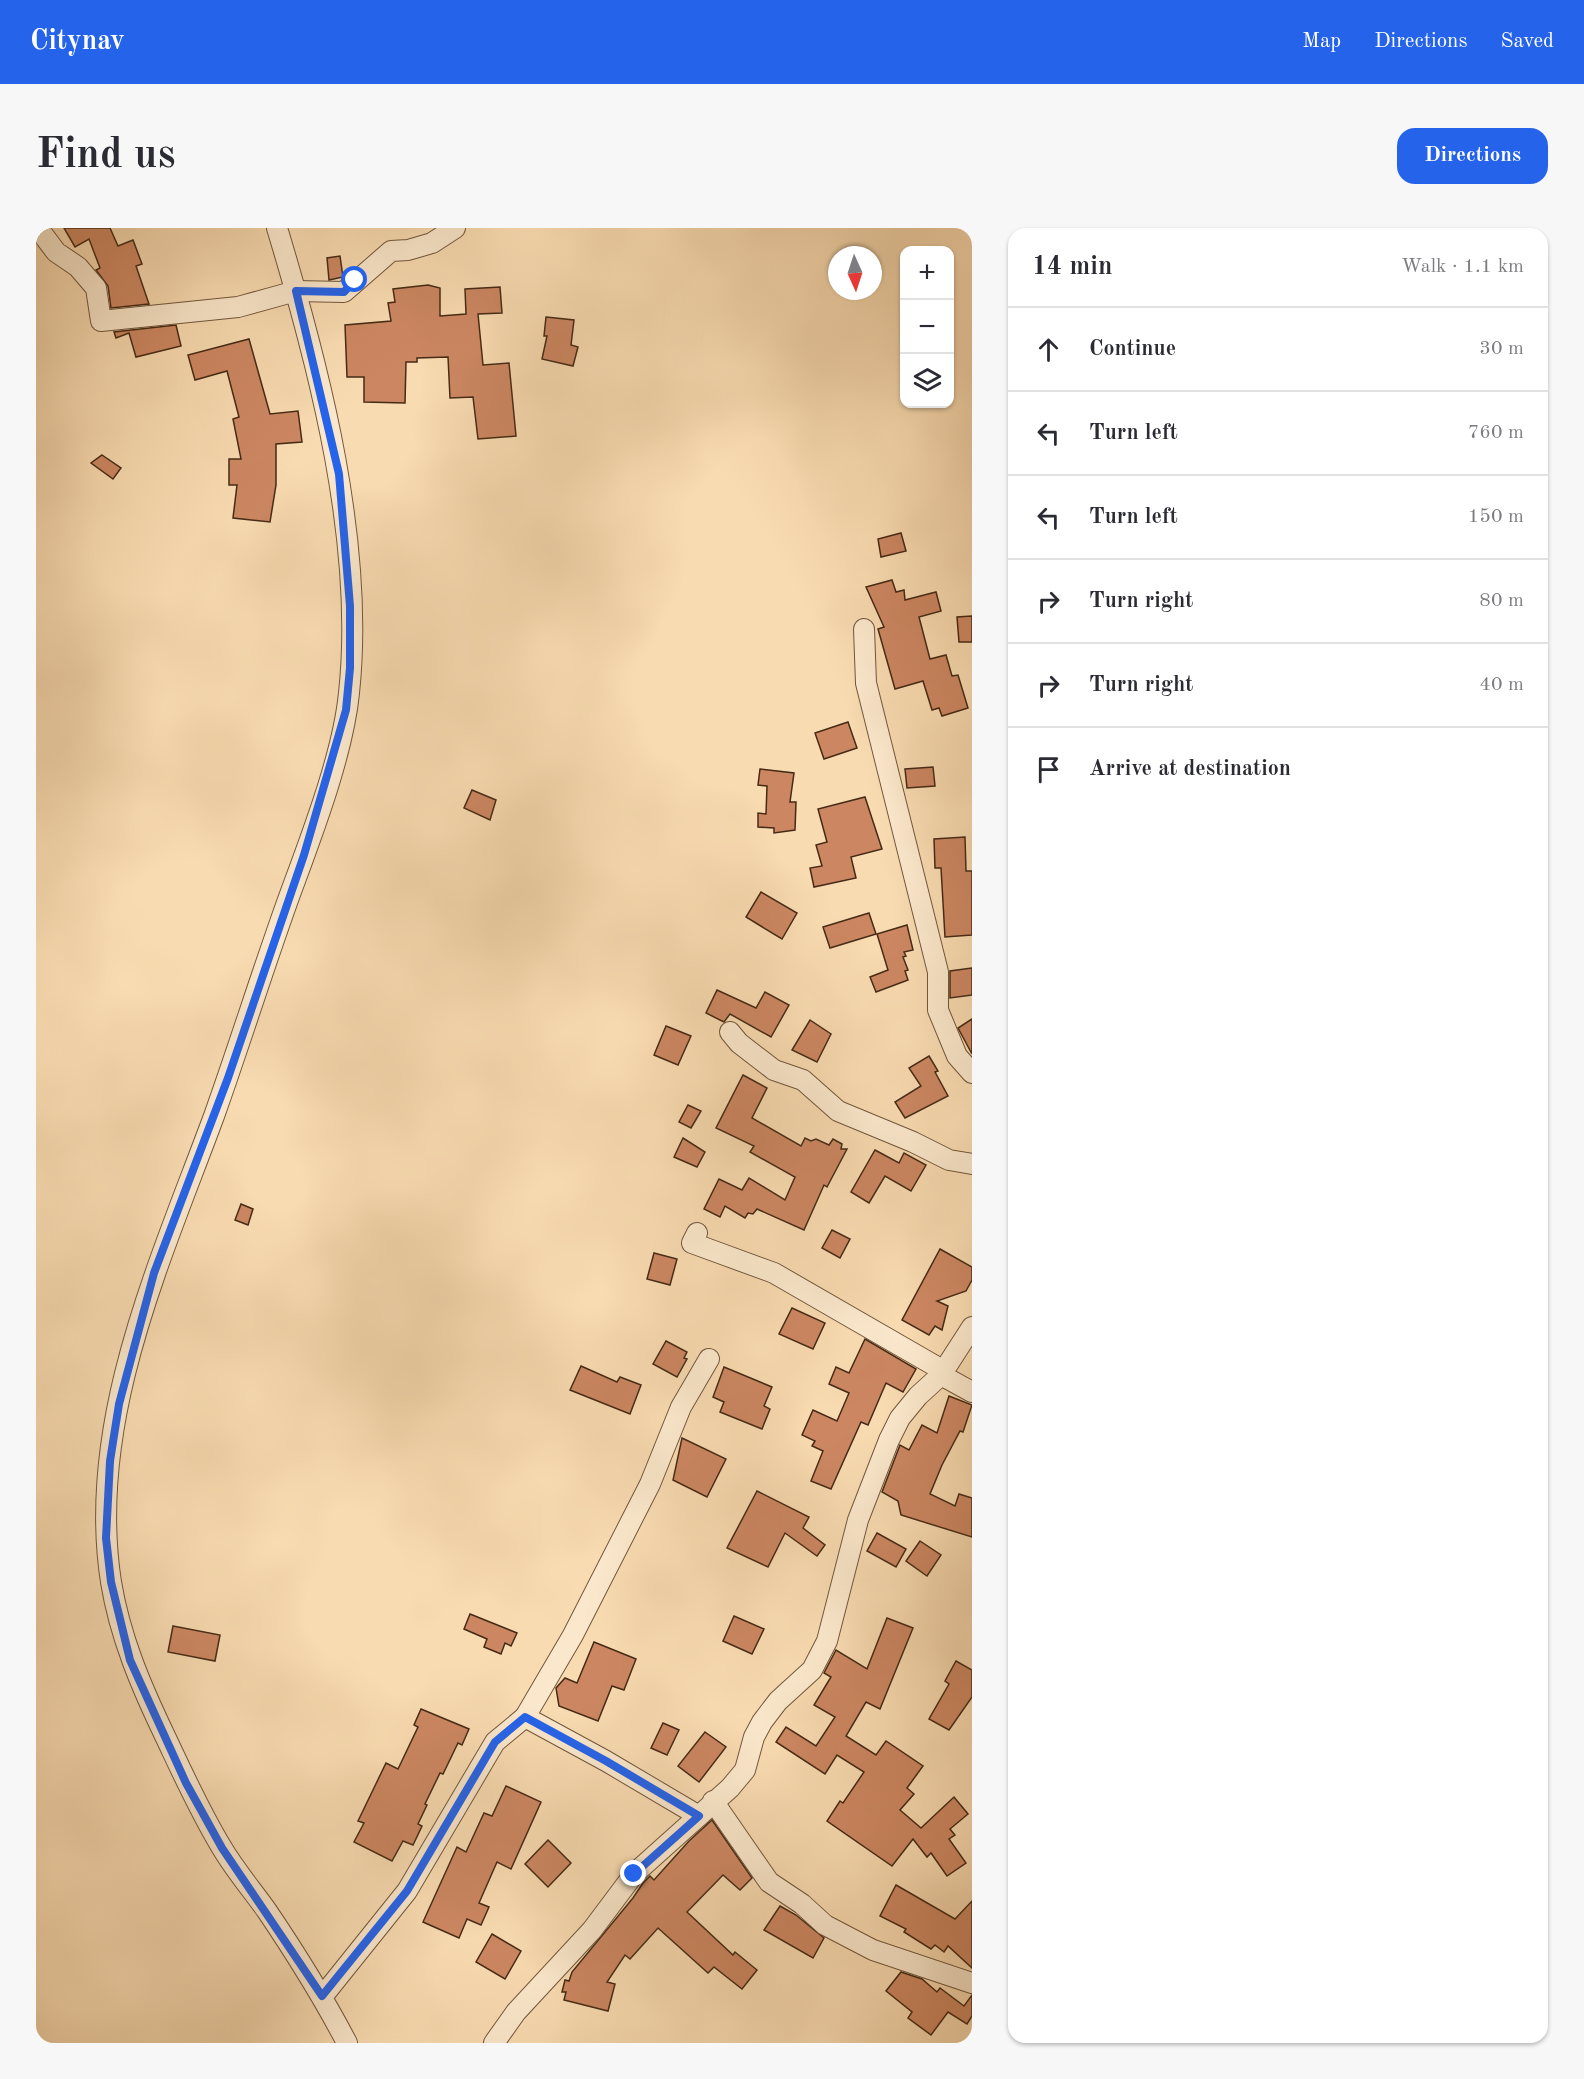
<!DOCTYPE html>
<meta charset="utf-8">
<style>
:root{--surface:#fff;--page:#f7f7f7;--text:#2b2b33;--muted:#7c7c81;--line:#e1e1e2;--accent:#2563eb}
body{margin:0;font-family:"Old Standard TT",serif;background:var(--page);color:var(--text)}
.controls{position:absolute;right:18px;top:18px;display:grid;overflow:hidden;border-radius:12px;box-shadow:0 2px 4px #0004}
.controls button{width:54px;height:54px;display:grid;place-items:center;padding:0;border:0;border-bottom:2px solid var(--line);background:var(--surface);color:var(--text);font:30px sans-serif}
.compass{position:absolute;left:792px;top:18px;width:54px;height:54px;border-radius:50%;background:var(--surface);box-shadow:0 2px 4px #0004;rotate:177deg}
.stop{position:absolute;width:18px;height:18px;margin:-14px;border:4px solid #2563eb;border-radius:50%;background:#fff}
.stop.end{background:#2563eb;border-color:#fff;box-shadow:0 2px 6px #0008}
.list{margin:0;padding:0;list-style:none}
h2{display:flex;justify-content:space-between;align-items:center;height:78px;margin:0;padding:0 24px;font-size:26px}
h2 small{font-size:20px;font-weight:400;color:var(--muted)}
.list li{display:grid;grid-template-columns:39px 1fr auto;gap:18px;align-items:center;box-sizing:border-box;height:84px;padding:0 24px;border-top:2px solid var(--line)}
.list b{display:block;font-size:22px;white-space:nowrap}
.list em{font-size:20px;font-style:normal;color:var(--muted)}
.icon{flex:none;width:33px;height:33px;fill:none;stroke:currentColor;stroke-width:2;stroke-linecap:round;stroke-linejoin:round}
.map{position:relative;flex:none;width:936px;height:1815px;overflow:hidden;border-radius:18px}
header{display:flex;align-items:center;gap:36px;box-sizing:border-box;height:84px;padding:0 30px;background:var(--accent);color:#fff}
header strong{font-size:28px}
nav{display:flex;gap:33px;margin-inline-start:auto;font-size:21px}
.intro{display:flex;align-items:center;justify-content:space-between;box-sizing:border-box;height:144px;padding:0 36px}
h1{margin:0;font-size:42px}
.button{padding:15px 27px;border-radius:18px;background:var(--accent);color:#fff;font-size:21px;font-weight:700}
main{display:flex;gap:36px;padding:0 36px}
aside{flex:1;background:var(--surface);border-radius:18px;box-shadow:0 2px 4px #0004}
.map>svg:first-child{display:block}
</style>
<header>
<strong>Citynav</strong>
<nav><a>Map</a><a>Directions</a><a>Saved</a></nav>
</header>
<div class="intro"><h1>Find us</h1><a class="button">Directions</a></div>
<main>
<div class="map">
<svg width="936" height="1815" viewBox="0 0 936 1815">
<rect width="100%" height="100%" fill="#f9dbb1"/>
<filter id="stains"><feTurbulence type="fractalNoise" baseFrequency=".00333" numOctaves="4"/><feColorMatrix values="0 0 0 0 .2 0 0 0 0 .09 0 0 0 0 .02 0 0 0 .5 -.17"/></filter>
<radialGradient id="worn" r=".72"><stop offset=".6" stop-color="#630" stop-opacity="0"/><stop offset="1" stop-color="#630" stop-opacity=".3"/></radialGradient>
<g fill="#cc8762" stroke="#452b15" stroke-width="1.5">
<path d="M28,0H74L82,18L97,12L106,36L100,38L113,76L75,80L72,58L60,42L64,40L53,11L39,19Z"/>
<path d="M304,28L307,49L293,52L291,30Z"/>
<path d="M392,57L404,60V88L430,86L429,61L464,59L466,85L442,86L447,137L473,135L480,208L442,211L437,169L414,170L412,129L381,130V134H370L369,175L328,174V149H311L309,97L355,93L352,75L359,74L357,61Z"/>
<path d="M510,89L538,92L535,117L542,119L537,138L506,131L511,108H508Z"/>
<path d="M140,97L145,118L100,129L93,105L80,110L78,104Z"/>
<path d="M213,111L234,186L262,183L266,214L240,216V257L234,294L197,290L201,257H193V231H205L197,191L203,189L191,143L159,152L152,127Z"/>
<path d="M66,227L85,240L77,251L55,235Z"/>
<path d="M865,305L870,323L845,329L842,311Z"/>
<path d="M856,352L860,364L868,362L869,372L900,364L905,383L883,389L894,431L910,427L916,448L922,447L932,480L906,488L903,480L896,482L887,453L859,461L842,401L848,399L830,359Z"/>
<path d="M936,388V414H923L921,389Z"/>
<path d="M812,494L821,520L788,531L779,505Z"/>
<path d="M897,539L899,558L871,560L869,541Z"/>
<path d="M724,541L758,545L754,574H760L759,602L738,605V600L722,599V585L730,586L731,558L722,557Z"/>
<path d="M436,562L460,572L454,592L428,580Z"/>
<path d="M829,569L846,621L815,629L820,650L778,659L774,640L786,638L780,617L791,614L782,581Z"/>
<path d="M929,609L930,643H936V707L909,709L905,640H899L898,611Z"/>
<path d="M725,664L761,685L746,711L710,689Z"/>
<path d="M833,685L840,706L794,720L787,699Z"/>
<path d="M871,697L877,722L868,724L870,728L867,729L872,742L869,743L872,752L840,764L834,749L852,742L841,706Z"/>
<path d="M936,740V767L914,770V743Z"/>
<path d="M681,762L720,780L729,764L753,777L735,809L694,786L688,794L670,785Z"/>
<path d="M936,791V826L922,800Z"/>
<path d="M774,792L795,806L781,834L756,822Z"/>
<path d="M630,798L655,808L642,837L618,827Z"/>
<path d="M893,828L902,843L899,844L912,868L869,890L859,874L885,858L873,840Z"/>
<path d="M707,847L731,860L716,890L765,918L769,910L775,913L780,911L793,917L797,911L806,916L805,921H811L791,959L788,957L768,1002L721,981L717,986L712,985L709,990L689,978L684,989L668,981L683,951L706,962L713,950L749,972L759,949L714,924L718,918L680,900Z"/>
<path d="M652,877L665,883L655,900L643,894Z"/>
<path d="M647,910L669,924L661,939L638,929Z"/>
<path d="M839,922L863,935L868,925L890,937L875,963L849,948L833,975L815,964Z"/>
<path d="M205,976L217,981L212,997L199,992Z"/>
<path d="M796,1002L814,1011L804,1030L786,1020Z"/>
<path d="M904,1021L936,1039V1052L930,1063L901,1073L912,1078L906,1102L899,1098L893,1107L866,1092Z"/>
<path d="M618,1025L641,1031L634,1057L611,1051Z"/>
<path d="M756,1080L789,1095L777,1121L743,1106Z"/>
<path d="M829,1111L880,1141L867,1164L850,1155L832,1197L825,1194L795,1261L775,1253L787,1223L776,1218L779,1213L766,1207L777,1182L801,1193L813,1165L793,1156L800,1139L813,1145Z"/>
<path d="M630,1113L651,1124L648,1130L651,1131L641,1149L617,1136Z"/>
<path d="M545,1138L581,1154L584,1149L605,1157L594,1186L534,1162Z"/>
<path d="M688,1139L736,1159L728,1178L734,1181L726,1201L684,1184L688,1174L677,1169Z"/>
<path d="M913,1168L936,1177L927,1204L924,1203L906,1237L894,1266L919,1278L923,1266L936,1270V1309L865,1287L862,1273L846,1264L864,1217L873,1222L886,1197L901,1205Z"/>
<path d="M646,1210L690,1231L671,1269L637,1252Z"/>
<path d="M721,1263L773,1289L767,1300L789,1317L781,1328L749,1305L732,1339L691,1320Z"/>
<path d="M841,1305L870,1321L860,1339L831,1323Z"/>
<path d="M884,1313L905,1327L891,1348L870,1333Z"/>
<path d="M434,1386L481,1405L475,1418L469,1415L465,1426L448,1419L451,1411L428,1401Z"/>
<path d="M698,1388L728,1401L716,1426L687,1413Z"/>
<path d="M851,1390L877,1400L844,1481L830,1474L810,1508L840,1527L850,1513L887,1538L871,1560L878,1566L864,1582L885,1600L918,1569L932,1586L914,1601L919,1607L913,1611L930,1635L911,1648L895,1625L891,1629L877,1611L856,1638L791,1593L804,1573L807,1575L828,1544L801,1527L789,1546L740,1514L750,1499L780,1518L799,1489L778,1477L795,1449L788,1445L800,1422L831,1441Z"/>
<path d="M137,1398L184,1407L179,1433L132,1424Z"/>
<path d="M558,1414L600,1431L588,1462L576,1458L562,1493L523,1478L520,1460L529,1450L541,1455Z"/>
<path d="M920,1433L936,1442V1469L913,1502L893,1491L913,1456L909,1453Z"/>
<path d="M385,1481L433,1501L426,1517L422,1515L407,1546L404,1545L389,1576L391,1577L382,1596L386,1598L377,1617L367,1613L356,1633L318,1614L328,1595L322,1593L350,1535L362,1541L382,1499L378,1497Z"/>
<path d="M627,1495L643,1502L631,1527L615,1520Z"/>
<path d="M669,1504L690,1519L663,1554L642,1538Z"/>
<path d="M470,1558L505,1574L475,1641L461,1634L443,1675L453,1679L445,1697L431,1691L423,1710L387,1694L421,1619L430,1624L448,1585L456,1588Z"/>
<path d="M676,1592L716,1650L704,1662L687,1647L651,1684L697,1727L699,1724L721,1742L706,1761L678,1739L672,1745L622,1700L594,1731L589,1727L571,1754L579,1756L572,1783L528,1772L530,1764H526L529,1752L533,1753L536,1744L597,1670L607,1655L614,1648L618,1652L653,1613Z"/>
<path d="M512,1612L535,1635L512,1659L489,1636Z"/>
<path d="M860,1657L919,1691L936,1673V1740L912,1718L908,1724L899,1717L895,1721L868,1704L870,1701L844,1688Z"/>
<path d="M744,1678L760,1687L788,1710L777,1730L728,1702Z"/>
<path d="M456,1706L485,1723L469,1751L440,1734Z"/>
<path d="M865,1744L886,1751L901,1764L904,1760L928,1778L936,1767V1788L931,1796L912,1784L895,1807L872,1790L876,1784L850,1763Z"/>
</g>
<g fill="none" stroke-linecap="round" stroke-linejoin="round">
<defs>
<g id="minor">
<path d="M2,0L20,24L42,39L60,60L65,93L202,79L260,63L308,64L355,23L372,22L396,15L419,0"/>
<path d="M241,0C284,142 329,316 313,465C307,527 275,609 253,669C227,741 204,815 178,888C124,1034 50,1194 75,1354C84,1409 105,1458 129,1508C147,1546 164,1584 186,1620C199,1642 216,1662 231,1683C260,1726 287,1769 311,1815"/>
<path d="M828,401L830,455L902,744V782L921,828L936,845"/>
<path d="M694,804L703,815L738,842L767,852L802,883L877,914L913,932L936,936"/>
<path d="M661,1005L656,1015L738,1045L908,1143"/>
<path d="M905,1147L936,1164"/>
<path d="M677,1573L733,1654L766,1676L789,1697L837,1722L936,1755"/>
<path d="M663,1588L570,1533L489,1489L537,1407L614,1256L645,1179L673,1131"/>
<path d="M286,1769L371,1663L459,1514L489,1489"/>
<path d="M458,1815L480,1784L556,1702L598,1646L694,1560L709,1542L718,1509L726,1494L742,1473L776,1442L791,1413L822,1292L853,1212L864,1190L882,1168L905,1147L936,1099"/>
</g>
</defs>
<use href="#minor" stroke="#72573c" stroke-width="22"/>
<use href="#minor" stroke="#fbe8cc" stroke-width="20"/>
</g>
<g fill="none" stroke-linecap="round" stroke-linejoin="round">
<path stroke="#2563eb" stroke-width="8" d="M319,52L308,64L260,63L303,246L314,378V440L310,482L268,627L192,850L118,1045L83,1176L74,1233L70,1310L75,1354L94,1432L150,1555L186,1620L286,1768L371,1663L459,1514L489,1489L570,1533L663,1588L598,1646"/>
</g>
<rect width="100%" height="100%" filter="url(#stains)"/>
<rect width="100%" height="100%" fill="url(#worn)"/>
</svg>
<div class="controls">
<button>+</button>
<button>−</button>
<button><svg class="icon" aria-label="layers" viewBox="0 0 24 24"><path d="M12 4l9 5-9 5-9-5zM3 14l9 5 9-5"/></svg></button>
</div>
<svg class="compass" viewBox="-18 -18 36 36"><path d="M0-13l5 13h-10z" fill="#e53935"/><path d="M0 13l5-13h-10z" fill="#7c7c81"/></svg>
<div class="stop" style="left:319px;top:52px"></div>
<div class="stop end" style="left:598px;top:1646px"></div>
</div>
<aside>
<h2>14 min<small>Walk · 1.1 km</small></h2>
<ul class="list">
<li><svg class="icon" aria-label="ahead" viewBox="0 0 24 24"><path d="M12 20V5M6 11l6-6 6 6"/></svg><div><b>Continue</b></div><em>30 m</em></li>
<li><svg class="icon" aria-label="left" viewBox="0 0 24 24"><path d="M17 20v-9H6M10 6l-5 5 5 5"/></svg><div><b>Turn left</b></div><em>760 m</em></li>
<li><svg class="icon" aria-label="left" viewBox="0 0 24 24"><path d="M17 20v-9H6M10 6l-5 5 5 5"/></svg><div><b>Turn left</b></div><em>150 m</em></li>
<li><svg class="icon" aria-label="right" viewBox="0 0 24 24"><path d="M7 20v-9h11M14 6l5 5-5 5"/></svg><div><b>Turn right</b></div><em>80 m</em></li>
<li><svg class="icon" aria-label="right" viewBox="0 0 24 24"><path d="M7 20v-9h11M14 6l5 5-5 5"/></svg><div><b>Turn right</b></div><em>40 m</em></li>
<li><svg class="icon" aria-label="arrive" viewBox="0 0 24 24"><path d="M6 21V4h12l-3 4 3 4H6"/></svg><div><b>Arrive at destination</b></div></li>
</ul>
</aside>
</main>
